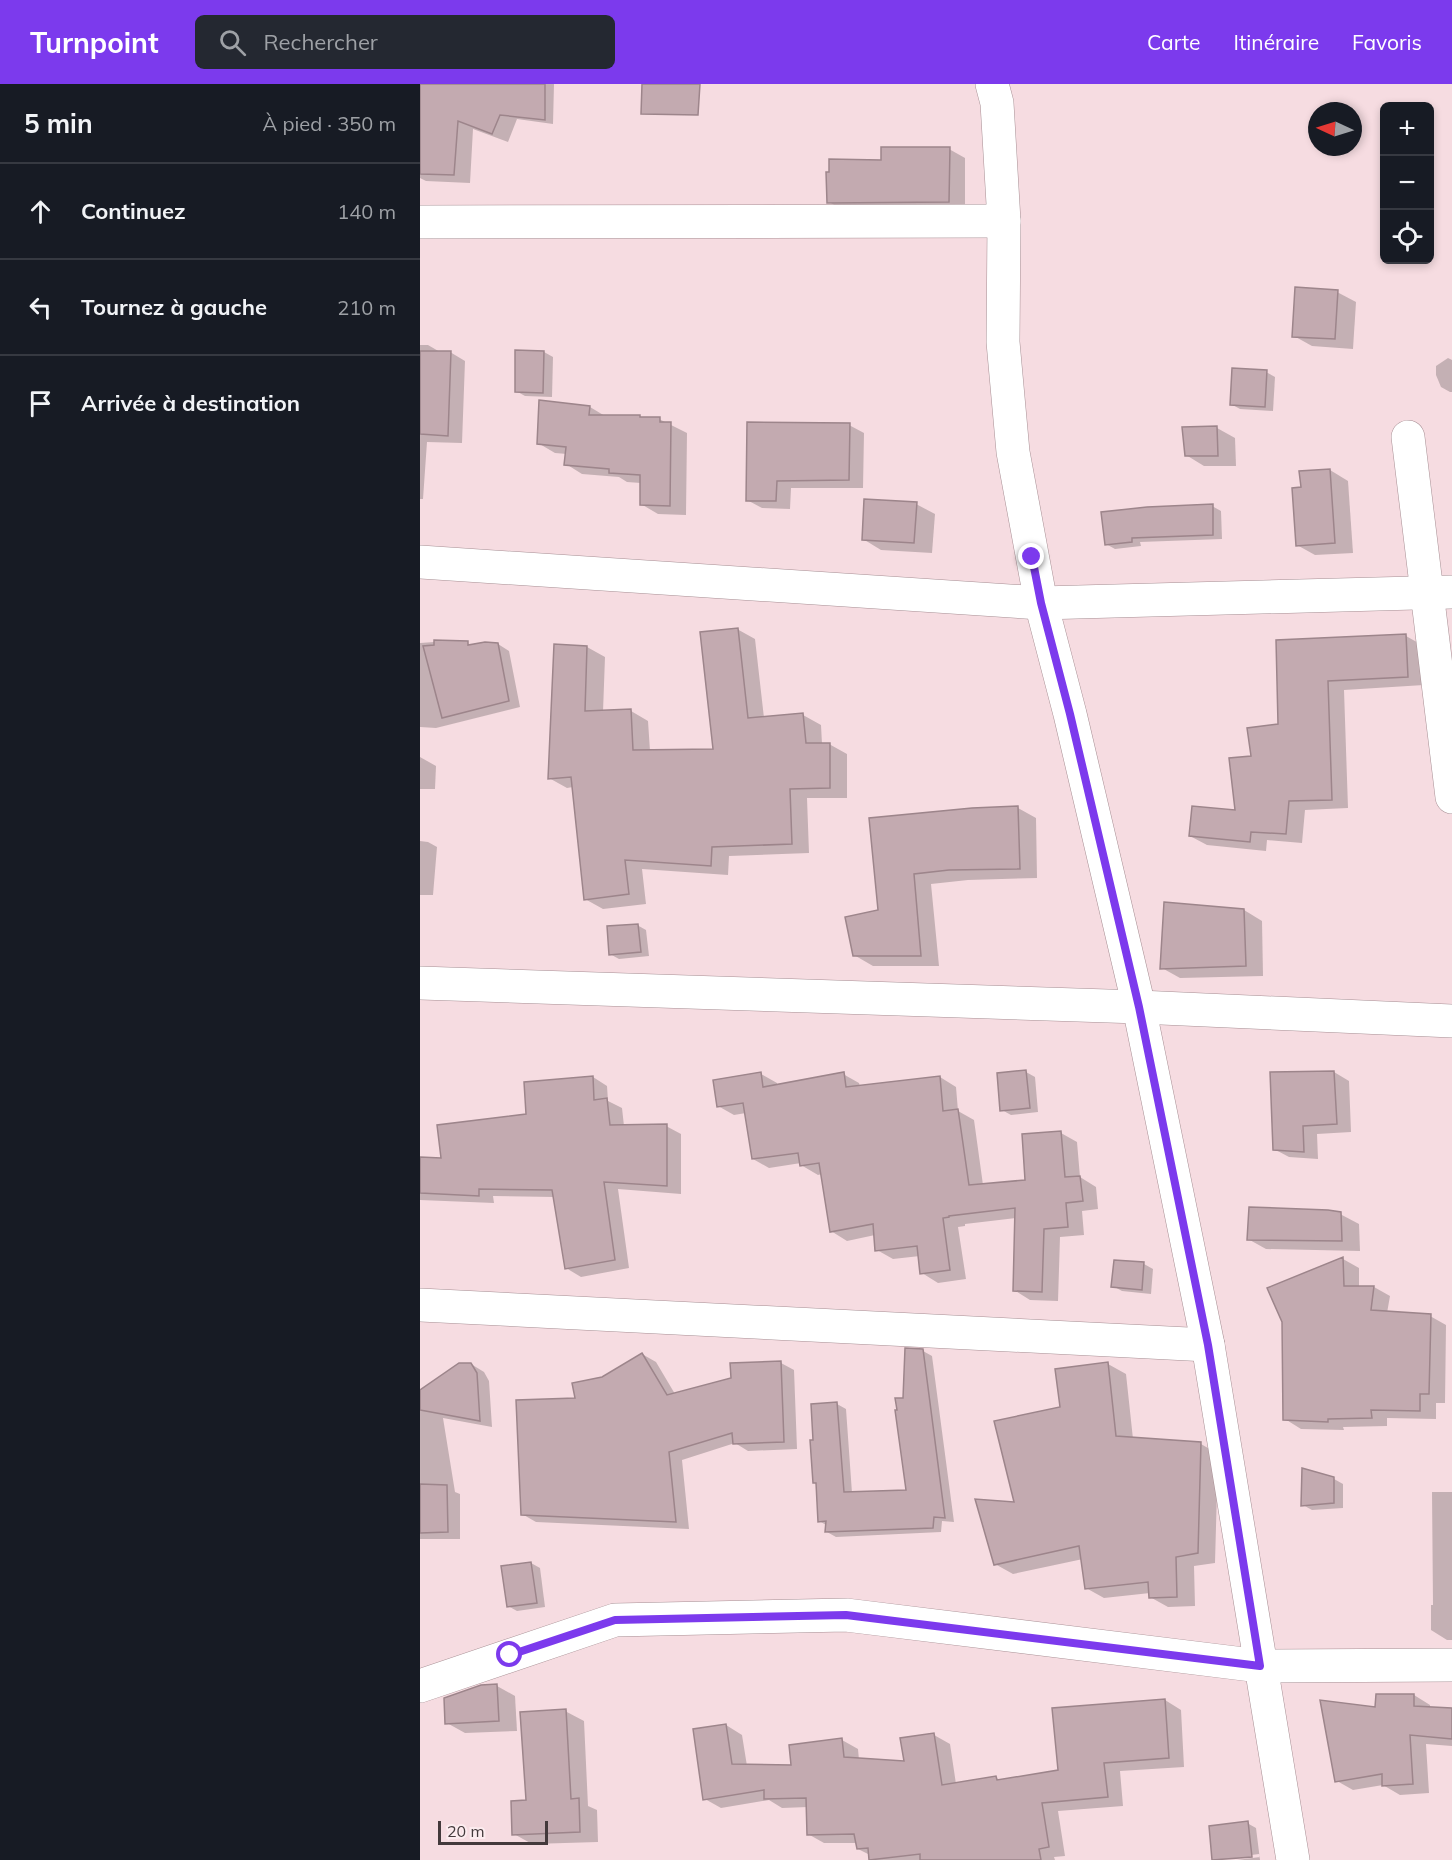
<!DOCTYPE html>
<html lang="fr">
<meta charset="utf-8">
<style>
:root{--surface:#171b24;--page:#242831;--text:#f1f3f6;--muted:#9ea1a6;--line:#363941;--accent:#7c3aed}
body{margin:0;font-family:Mulish,sans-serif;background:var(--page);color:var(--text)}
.controls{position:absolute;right:18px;top:18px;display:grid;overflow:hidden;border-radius:9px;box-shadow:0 3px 9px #0003}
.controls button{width:54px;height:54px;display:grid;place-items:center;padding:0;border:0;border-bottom:2px solid var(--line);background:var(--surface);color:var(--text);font:30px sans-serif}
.compass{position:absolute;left:888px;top:18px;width:54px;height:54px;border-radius:50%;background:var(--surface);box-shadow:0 3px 9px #0003;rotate:274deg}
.scale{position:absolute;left:18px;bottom:15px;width:110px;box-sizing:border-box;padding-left:6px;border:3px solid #43393b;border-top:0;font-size:16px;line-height:21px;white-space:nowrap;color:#43393b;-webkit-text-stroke:4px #fcecef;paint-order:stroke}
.stop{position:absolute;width:18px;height:18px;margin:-14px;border:4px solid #7c3aed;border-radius:50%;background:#fff}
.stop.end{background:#7c3aed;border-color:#fff;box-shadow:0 2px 6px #0008}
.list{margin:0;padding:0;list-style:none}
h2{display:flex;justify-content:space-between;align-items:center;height:78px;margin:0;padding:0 24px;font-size:26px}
h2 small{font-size:20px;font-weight:400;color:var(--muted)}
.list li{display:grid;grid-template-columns:39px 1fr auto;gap:18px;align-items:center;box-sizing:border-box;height:96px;padding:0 24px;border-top:2px solid var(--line)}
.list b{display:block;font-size:22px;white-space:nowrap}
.list em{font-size:20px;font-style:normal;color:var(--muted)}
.icon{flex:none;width:33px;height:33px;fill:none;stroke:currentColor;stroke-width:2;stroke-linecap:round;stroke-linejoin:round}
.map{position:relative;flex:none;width:1032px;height:1776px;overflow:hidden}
header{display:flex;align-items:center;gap:36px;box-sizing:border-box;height:84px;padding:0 30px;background:var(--accent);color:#fff}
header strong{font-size:28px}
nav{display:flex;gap:33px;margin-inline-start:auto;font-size:21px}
.search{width:420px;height:54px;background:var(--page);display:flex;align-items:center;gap:15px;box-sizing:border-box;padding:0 21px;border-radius:9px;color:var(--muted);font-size:22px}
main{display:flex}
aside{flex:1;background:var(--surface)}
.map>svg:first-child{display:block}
</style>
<header>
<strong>Turnpoint</strong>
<div class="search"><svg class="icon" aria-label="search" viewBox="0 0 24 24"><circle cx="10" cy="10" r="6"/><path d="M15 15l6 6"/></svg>Rechercher</div>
<nav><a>Carte</a><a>Itinéraire</a><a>Favoris</a></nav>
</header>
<main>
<aside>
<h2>5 min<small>À pied · 350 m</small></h2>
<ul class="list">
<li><svg class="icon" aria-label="ahead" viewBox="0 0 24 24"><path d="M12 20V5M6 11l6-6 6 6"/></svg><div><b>Continuez</b></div><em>140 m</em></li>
<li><svg class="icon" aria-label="left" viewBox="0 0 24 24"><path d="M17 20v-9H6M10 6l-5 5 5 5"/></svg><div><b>Tournez à gauche</b></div><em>210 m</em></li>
<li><svg class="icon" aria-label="arrive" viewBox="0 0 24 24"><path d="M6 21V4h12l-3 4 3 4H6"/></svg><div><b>Arrivée à destination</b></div></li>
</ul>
</aside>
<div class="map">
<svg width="1032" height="1776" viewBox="0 0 1032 1776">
<rect width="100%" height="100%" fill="#f6dce1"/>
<g fill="#0003">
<path d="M0,0H134L133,40L97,35L88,58L53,45L50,99L6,97L0,94Z"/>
<path d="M529,65L545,74V127H425L409,118L463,77Z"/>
<path d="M917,208L936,218L933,265L892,262L874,252Z"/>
<path d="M0,261H8L20,268H30L45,277L42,359L7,358L3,415H0Z"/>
<path d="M97,268H124L133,273L132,313L105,312L96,307Z"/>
<path d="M1028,274L1032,276V308H1030L1021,303L1016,291V282Z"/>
<path d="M846,288L855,293L853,327L820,325L811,320Z"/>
<path d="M170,323L185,332L239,335L267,349L266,431L238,430L221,420V399L207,398L199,393L162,390L146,380L147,370L135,369L118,359Z"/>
<path d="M429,341L444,349L443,404H371L370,425L342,424L327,416Z"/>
<path d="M797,344L815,354L816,382H784L766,371Z"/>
<path d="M910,386L928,397L933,469L895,471L877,461L882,405Z"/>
<path d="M496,420L515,430L512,469L461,466L443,455Z"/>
<path d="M792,422L801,427L802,455L720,458L721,462L695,465L686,460Z"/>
<path d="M317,545L335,555L344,634L383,631L401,641L402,660H409L427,670V714H387L389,769L309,772L308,791L222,785L226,820L183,825L165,815L153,703L147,704L129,694L135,562L167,563L185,573L183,628L211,627L228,637L230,667L295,666Z"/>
<path d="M986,552L1002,561L1004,601L924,606L928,724L885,726L882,759L847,756L846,767L787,761L770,752L816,727L859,641L857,558Z"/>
<path d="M14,558L47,559L52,562L78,560L89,567L100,623L16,644L0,643V559Z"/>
<path d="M0,673L16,682L15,705H0Z"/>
<path d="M598,724L616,734L617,794L548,796L511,800L519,882H453L434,871L459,827L451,735Z"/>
<path d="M0,757L8,758L17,763L13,811H0Z"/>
<path d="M824,826L842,837L843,892L760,894L742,884Z"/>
<path d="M217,841L226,846L229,872L199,875L190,870Z"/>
<path d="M606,988L615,993L618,1028L591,1031L582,1026Z"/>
<path d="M914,988L929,997L931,1048L897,1050L898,1075L869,1073L854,1065Z"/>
<path d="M341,990L357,999V1002L423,990L439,999L440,1003L520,993L536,1003L538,1027L554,1036L563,1101L607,1098L641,1049L657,1058L660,1093L676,1103L678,1125L662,1127L664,1151L640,1153L638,1217L610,1216L594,1206L596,1134L545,1140V1142L538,1143L546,1195L518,1199L502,1189L500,1172L473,1175L457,1166L455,1151L427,1157L411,1147L402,1090L398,1091L381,1081V1079L349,1084L333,1075L326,1029L314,1031L298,1022Z"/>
<path d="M173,993L187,1002L188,1017L202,1024L204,1042H246L261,1050V1110L198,1105L209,1184L161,1193L146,1184L134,1113L73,1112L74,1119L0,1116V1075L23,1076L108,1031Z"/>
<path d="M920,1130L939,1140L940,1167L846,1165L828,1155Z"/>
<path d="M923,1175L939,1184V1203H954L970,1212L967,1229L1010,1232L1026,1241L1025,1319H1016V1335L967,1334V1342L923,1343L924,1346L881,1345L865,1335Z"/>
<path d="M695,1177L724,1180L733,1185L731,1210L702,1207L693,1202Z"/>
<path d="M503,1267L512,1272L534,1438L522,1437L521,1448L416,1453L407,1448L408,1442L399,1437L395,1357L417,1320L426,1325L432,1409L488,1407L484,1315Z"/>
<path d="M222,1270L236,1278L255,1310L312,1295L361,1279L374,1286L377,1365L328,1367L315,1359L262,1376L269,1445L116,1438L102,1430L157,1316L183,1295Z"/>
<path d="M51,1280L64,1288L69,1297L72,1343L23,1334L35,1408L40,1410V1455H0V1308Z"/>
<path d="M688,1280L706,1290L713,1355L781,1360L798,1370L795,1479L774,1482L775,1522L748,1523L730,1513V1509L684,1514L666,1504L663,1475L593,1490L575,1480L596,1420L641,1325Z"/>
<path d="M914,1395L923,1400V1424L892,1426L883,1421Z"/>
<path d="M1012,1408H1032V1556H1027L1011,1546V1521H1013Z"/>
<path d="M111,1479L120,1484L125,1523L97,1527L88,1522Z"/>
<path d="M77,1602L95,1612L97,1647L45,1649L27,1639Z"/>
<path d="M994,1611L1010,1621V1624L1032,1625V1662L1006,1660L1009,1709L980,1711L963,1701L933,1706L917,1697L957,1625Z"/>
<path d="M745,1616L761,1626L764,1683L700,1687L703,1722L638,1727L645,1772L634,1773L635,1776H450V1771L438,1765L437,1759H404L388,1750V1723L362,1724L349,1716L301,1724L285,1715L306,1641L322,1651L327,1682L373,1683L422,1656L438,1665L439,1676L485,1679L514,1651L530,1660L536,1700L576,1694L582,1697L639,1688Z"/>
<path d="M145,1627L164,1637L168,1722L177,1726L178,1758L112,1760L94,1750Z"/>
<path d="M827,1739L836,1744L840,1776H817L840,1773L839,1770L794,1776L790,1743Z"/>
</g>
<g fill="#c3aab0" stroke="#9d858b" stroke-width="1.5">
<path d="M0,0H125V36L80,31L72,50L38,37L34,91L0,90Z"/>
<path d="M222,0H280L278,31L221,30Z"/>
<path d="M461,63H530L529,118L407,119L406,88H409V75L461,76Z"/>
<path d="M875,203L918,206L915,255L872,253Z"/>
<path d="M95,266L124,267L123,309L95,308Z"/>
<path d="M0,267H31L28,352L0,350Z"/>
<path d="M812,284L847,286L845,323L810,321Z"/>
<path d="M119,316L170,322L169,331H220V333H240V338H251L250,422L220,421V391L189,389V385L144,381L146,363L117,360Z"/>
<path d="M327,338L430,339L429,396L357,397L356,417H326Z"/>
<path d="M797,342L798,372H765L762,343Z"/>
<path d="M910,385L915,459L876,462L872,404L881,403L879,387Z"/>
<path d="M444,415L497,418L494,459L442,456Z"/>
<path d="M793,420V451L712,454V458L685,461L681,428L727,423Z"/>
<path d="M318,544L328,634L383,629L386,659H410V704L370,705L372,760L292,763L291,782L205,776L209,810L164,816L151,693L128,695L134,560L167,562L165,627L211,625L213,666L293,665L280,548Z"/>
<path d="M986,550L988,593L908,597L912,716L869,717L866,750L831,748L830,758L769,752L772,722L815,726L809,674L831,672L827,644L858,640L856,556Z"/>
<path d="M14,556L48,557V561L65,558L78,559L89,617L22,634L3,562L14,561Z"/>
<path d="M598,722L600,785L529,786L494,790L501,872H433L425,833L458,826L449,734L552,724Z"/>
<path d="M744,818L824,825L826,882L740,885Z"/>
<path d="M218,840L221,868L189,871L187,842Z"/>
<path d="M606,986L610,1024L580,1027L577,989Z"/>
<path d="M914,987L917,1040L883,1042L884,1068L853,1066L850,988Z"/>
<path d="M341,988L343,1003L424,988L426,1003L520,992L523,1027L538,1025L549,1101L605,1096L602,1050L641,1047L645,1093L660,1092L663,1117L646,1119L648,1143L624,1145L622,1208L593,1207L595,1124L529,1132V1133L523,1134L530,1186L500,1190L497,1162L455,1167L453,1140L410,1148L399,1079L380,1082L378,1069L332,1075L323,1019L297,1023L293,996Z"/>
<path d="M173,992L174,1016L187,1014L190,1041L247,1040V1102L184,1098L195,1176L145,1185L132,1106L59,1105V1112L0,1109V1073L21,1074L17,1041L106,1030L104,998Z"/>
<path d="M829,1123L908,1126L921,1128L922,1157L827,1156Z"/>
<path d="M923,1173L924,1202H954L951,1226L1011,1230L1009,1310H1000V1327L951,1326L952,1334L908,1335V1338L863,1336L862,1238L847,1204Z"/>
<path d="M694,1176L724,1178L722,1206L691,1203Z"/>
<path d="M485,1264L503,1265L525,1434L514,1433L513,1444L405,1448L406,1437L398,1438L396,1399H393L390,1356H393L391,1320L417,1318L424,1408L486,1406L475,1326H477L475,1314H483Z"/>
<path d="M222,1269L247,1311L311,1294L310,1279L361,1277L364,1358L313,1360L312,1349L249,1368L256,1438L101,1431L96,1316L155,1314L152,1299L182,1293Z"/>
<path d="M688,1278L696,1352L781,1358L778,1469L756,1473L757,1513L729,1514L728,1498L665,1505L659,1462L574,1481L555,1415L594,1418L574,1337L640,1323L635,1285Z"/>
<path d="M39,1279H51L57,1289L60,1337L0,1326V1306Z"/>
<path d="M882,1384L914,1393V1419L881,1422Z"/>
<path d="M0,1400L27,1401L28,1448L0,1449Z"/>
<path d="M111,1478L117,1519L87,1523L81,1482Z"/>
<path d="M77,1600L79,1637L25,1640L24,1614L61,1601Z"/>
<path d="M956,1610H994V1622L1032,1624V1655L990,1651L993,1700L962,1702V1690L915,1698L900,1616L955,1623Z"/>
<path d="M745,1615L749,1674L684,1679L688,1713L622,1719L629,1763L619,1765L621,1776H500V1770L449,1776L448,1764L437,1765L434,1750L387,1751L386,1714L344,1715V1706L283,1716L273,1645L306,1640L312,1680L371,1681L369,1661L422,1654L424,1673L484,1677L480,1654L514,1649L522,1701L576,1692L577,1696L638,1686L632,1624Z"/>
<path d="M146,1625L151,1715L159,1714L160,1748L92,1751L91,1717L106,1716L100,1628Z"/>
<path d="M828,1737L832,1773L792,1776L789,1742Z"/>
</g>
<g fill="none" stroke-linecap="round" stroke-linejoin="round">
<defs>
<g id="street">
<path d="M572,0L577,19L584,137L583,258L593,368L621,519L650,630L719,923L788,1261L873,1776"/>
<path d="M0,138L584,137"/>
<path d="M988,353L1032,713"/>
<path d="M0,478L621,519L1032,508"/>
<path d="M0,899L719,923L1032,937"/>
<path d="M0,1221L788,1261"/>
<path d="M0,1602L195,1536L426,1531L840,1582L1032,1581"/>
</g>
</defs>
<use href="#street" stroke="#a78f94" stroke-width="34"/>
<use href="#street" stroke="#fff" stroke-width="33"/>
</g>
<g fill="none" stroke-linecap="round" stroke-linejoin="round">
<path stroke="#7c3aed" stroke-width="8" d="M90,1571L195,1536L426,1531L840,1582L788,1261L719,923L650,630L621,519L612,473"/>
</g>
</svg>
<div class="controls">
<button>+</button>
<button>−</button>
<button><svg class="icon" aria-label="locate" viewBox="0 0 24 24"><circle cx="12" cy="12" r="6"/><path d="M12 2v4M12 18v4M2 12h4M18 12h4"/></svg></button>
</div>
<svg class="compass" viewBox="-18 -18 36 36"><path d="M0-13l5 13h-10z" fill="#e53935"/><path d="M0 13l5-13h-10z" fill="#9ea1a6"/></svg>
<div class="scale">20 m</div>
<div class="stop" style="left:90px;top:1571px"></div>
<div class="stop end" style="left:612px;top:473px"></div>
</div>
</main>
